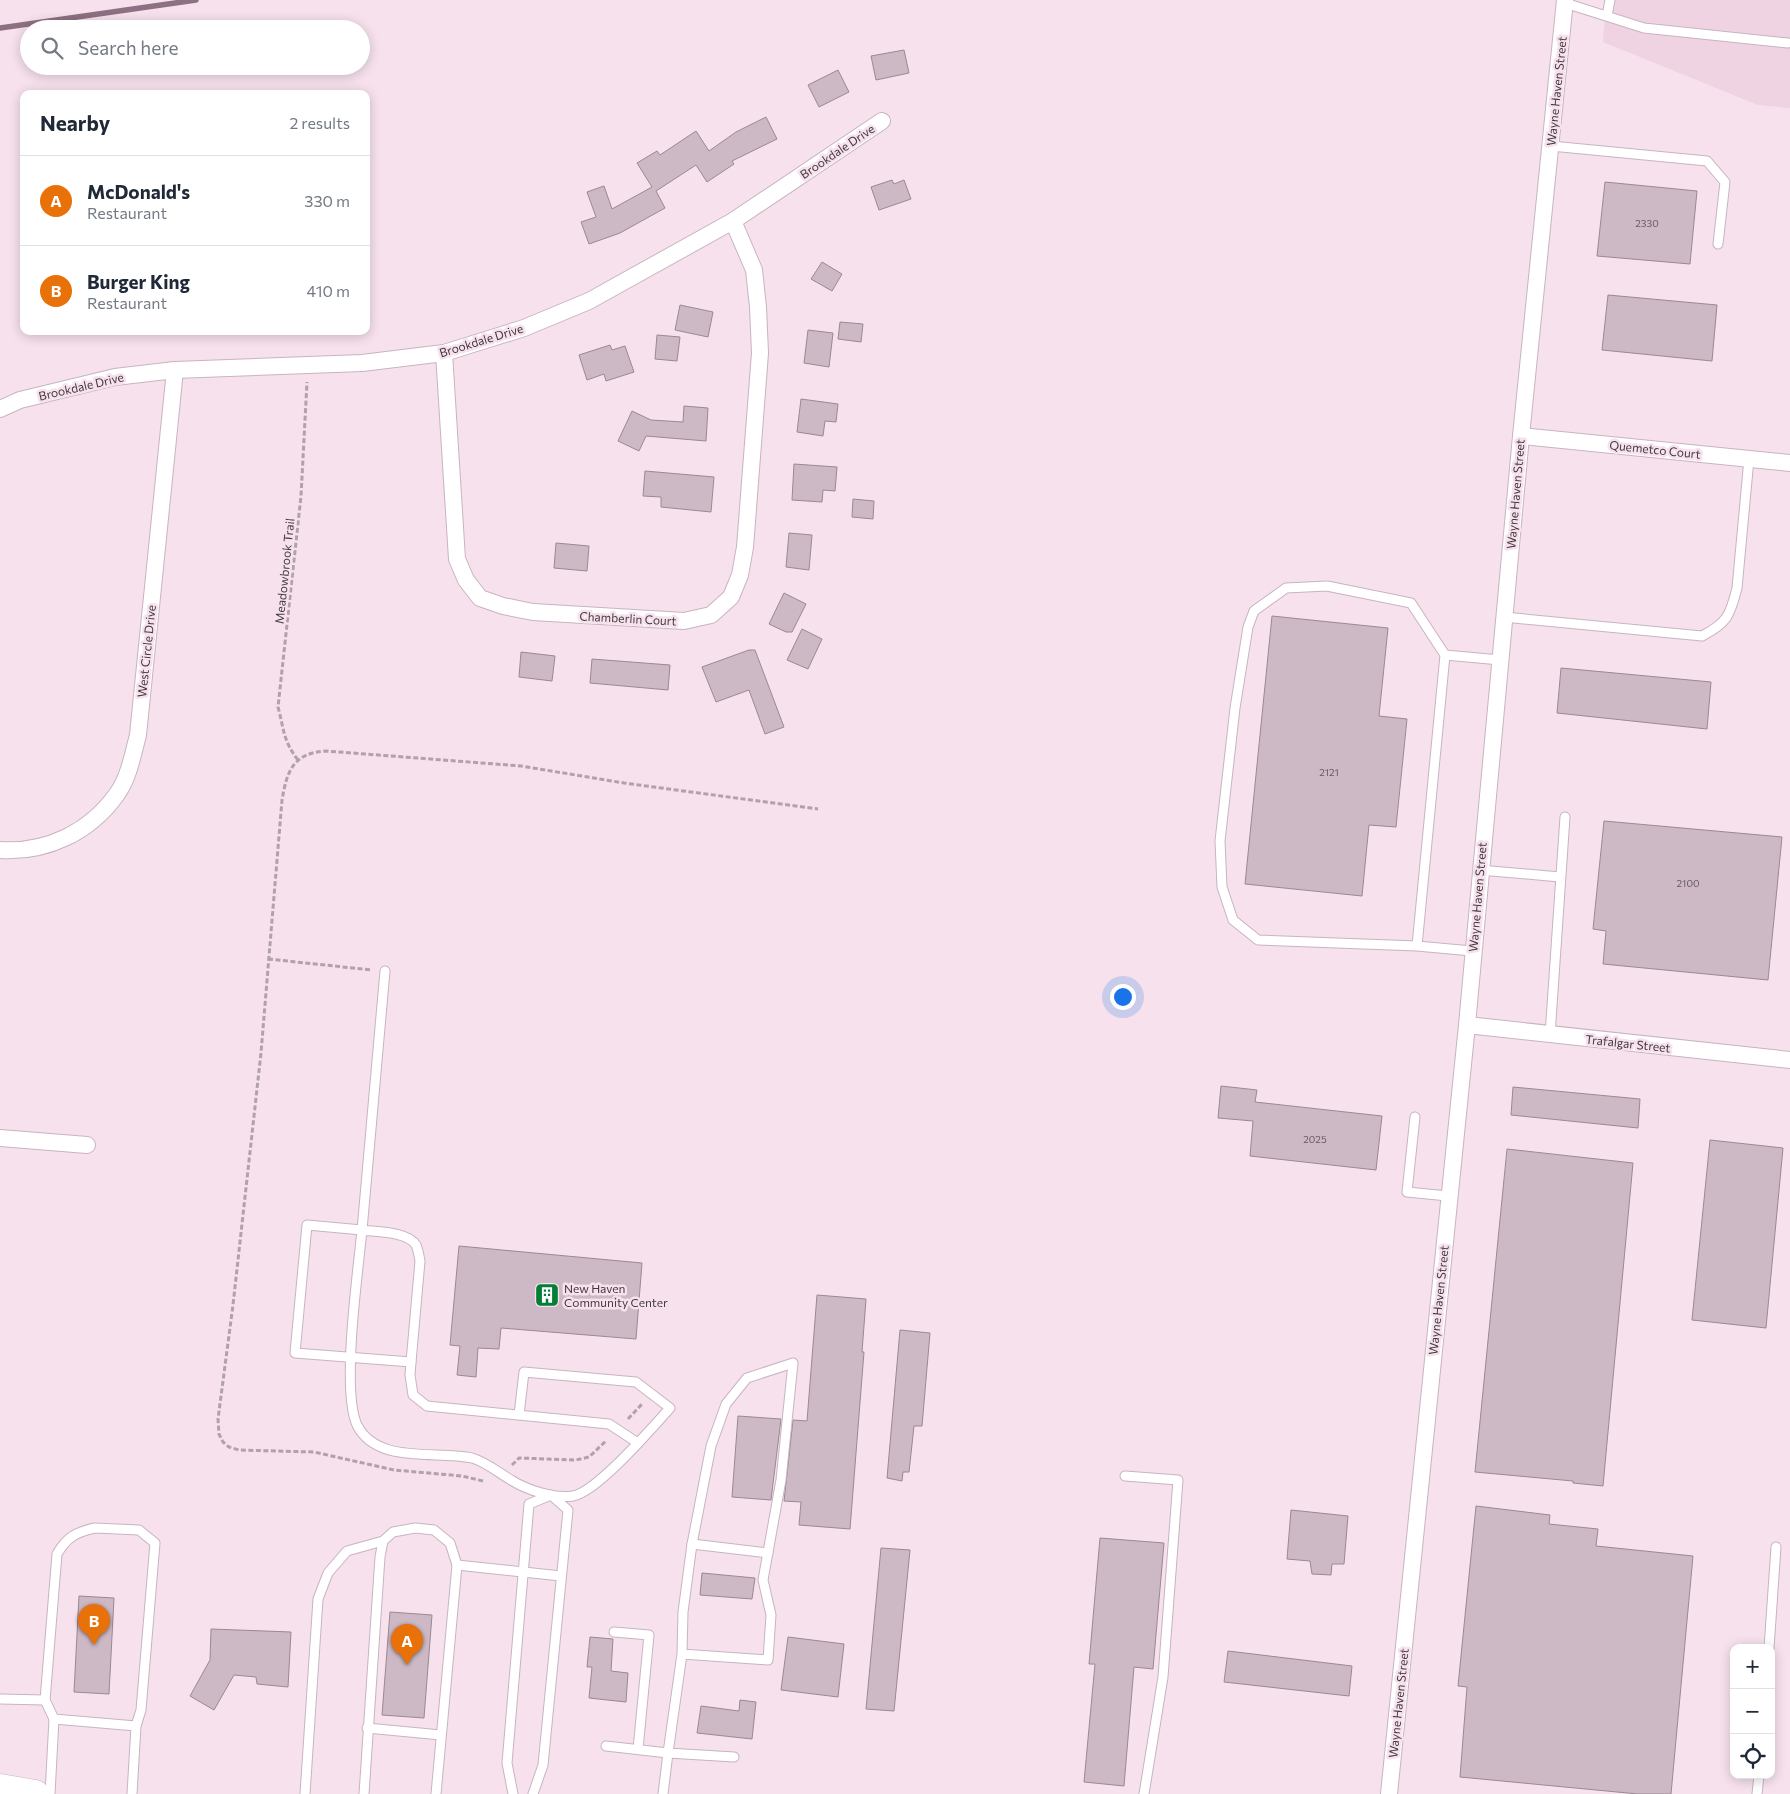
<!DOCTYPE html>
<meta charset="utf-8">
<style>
:root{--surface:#fff;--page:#f6f6f7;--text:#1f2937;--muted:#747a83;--line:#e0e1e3;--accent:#d93025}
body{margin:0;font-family:Commissioner,sans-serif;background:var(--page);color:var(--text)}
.controls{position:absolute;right:15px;bottom:15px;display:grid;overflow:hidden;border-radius:10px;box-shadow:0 2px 12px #0003}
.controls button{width:45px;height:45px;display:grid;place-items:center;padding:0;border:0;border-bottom:1px solid var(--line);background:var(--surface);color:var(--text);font:25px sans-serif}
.you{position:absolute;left:1122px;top:996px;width:18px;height:18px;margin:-12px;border:4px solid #fff;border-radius:50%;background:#1a73e8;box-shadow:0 0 0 8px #1a73e833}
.badge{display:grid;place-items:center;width:32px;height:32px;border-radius:50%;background:var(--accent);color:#fff;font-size:16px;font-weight:700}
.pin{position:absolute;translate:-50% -41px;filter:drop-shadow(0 1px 2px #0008)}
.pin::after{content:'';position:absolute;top:26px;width:18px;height:15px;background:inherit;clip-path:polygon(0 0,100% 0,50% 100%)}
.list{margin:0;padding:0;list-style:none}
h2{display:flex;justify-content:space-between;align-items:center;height:65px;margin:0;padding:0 20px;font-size:21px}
h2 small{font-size:16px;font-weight:400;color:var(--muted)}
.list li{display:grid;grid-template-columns:32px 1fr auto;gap:15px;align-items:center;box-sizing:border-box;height:90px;padding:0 20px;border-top:1px solid var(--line)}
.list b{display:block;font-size:19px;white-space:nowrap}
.list p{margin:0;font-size:16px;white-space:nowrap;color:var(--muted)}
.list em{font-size:16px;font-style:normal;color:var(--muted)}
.icon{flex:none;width:28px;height:28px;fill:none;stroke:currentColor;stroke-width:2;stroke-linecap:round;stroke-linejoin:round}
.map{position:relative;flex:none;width:1790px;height:1794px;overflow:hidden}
.search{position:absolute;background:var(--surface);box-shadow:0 2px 12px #0003;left:20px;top:20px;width:350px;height:55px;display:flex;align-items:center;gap:12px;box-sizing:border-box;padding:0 18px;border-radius:28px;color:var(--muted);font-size:19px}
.panel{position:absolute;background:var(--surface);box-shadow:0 2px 12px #0003;left:20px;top:90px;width:350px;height:245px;border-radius:10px}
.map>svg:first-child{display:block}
</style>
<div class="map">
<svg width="1790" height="1794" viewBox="0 0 1790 1794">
<rect width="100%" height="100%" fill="#f6e1ed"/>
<path fill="#efd3e3" d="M1606,0H1790V108L1758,105L1603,42Z"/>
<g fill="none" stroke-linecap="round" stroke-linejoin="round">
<path stroke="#8d7081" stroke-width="5.5" d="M0,28L196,0"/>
</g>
<g fill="#cdb9c5" stroke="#9b8893">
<path d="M904,50L909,73L876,80L871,56Z"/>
<path d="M838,70L849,92L819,107L808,85Z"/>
<path d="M766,117L777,139L732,161L734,164L707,182L696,165L656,191L665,208L620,233L589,244L581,222L596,217L587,192L604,186L612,209L652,187L637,163L657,151L660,155L696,131L709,151L736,132Z"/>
<path d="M892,180L894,184L904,180L911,199L879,210L871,187Z"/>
<path d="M1605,182L1697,191L1690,264L1597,256Z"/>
<path d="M822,262L842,274L832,291L811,279Z"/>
<path d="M1608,295L1717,305L1712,361L1602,350Z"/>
<path d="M680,305L713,312L708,337L675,330Z"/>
<path d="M840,322L863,324L861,342L838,339Z"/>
<path d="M808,330L833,333L829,367L804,363Z"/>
<path d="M657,335L680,337L677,361L655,359Z"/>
<path d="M610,345L612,350L625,346L634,372L606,381L604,374L587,380L579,355Z"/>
<path d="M801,399L838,404L836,422L825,421L823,436L797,432Z"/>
<path d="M684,406L708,408L706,441L646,436L639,451L618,441L632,411L651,420L683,422Z"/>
<path d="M794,464L837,467L835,491L823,490L822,502L792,500Z"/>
<path d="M645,471L714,477L711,512L661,507V497L643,496Z"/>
<path d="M853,499L874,501L873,519L852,517Z"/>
<path d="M789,533L812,535L809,570L786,567Z"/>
<path d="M556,543L589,546L587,571L554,568Z"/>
<path d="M784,593L806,604L792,632H786L769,624Z"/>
<path d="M1272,616L1388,628L1379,716L1407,719L1396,827L1369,825L1362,896L1245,884Z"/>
<path d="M802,629L822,639L808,669L787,660Z"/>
<path d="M749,650H755L784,727L765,734L749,690L716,702L702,667Z"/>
<path d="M521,652L555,656L552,681L519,677Z"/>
<path d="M592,659L670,665L668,690L590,683Z"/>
<path d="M1561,668L1711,682L1707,729L1557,713Z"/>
<path d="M1604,821L1782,837L1768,980L1603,964L1606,931L1593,929Z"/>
<path d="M1221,1086L1257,1090L1255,1102L1382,1116L1376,1170L1250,1156L1253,1121L1218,1118Z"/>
<path d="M1513,1087L1640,1099L1638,1128L1511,1115Z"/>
<path d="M1710,1140L1783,1148L1766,1328L1692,1320Z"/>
<path d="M1507,1149L1633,1163L1603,1486L1573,1483V1481L1475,1472Z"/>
<path d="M459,1246L642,1263L636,1339L501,1328L499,1349L478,1348L476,1377L457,1375L460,1346L450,1345Z"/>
<path d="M817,1295L866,1299L862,1352H864L850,1529L799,1525L801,1502L784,1501L793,1420L807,1421Z"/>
<path d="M900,1330L930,1333L922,1426H914L909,1472H903L902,1481L887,1478Z"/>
<path d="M738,1416L781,1419L771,1500L732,1497Z"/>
<path d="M1476,1506L1550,1515L1549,1524L1598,1529L1596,1546L1693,1556L1671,1794H1638L1460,1777L1467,1687L1458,1686Z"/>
<path d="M1291,1510L1348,1516L1344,1564H1332L1331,1575L1312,1574L1310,1561L1287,1559Z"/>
<path d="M1100,1538L1164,1543L1153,1669L1134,1667L1124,1786L1084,1782L1095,1664H1089Z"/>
<path d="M881,1548L910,1550L894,1711L866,1709Z"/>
<path d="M702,1573L755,1578L752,1599L700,1595Z"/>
<path d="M79,1596L114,1598L109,1694L74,1692Z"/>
<path d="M390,1612L432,1615L424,1718L382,1715Z"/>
<path d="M211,1629L291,1632L288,1687L257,1684L256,1677L234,1675L214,1710L190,1696L210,1660Z"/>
<path d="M590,1637L613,1639L611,1671L628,1673L626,1702L589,1698L592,1667H587Z"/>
<path d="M788,1637L844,1644L838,1697L781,1690Z"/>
<path d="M1228,1651L1352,1666L1349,1696L1224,1682Z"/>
<path d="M740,1700L756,1702L752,1739L697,1733L701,1706L739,1711Z"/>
</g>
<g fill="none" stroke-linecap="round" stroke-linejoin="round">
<defs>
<g id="service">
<path d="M1565,3L1644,28L1788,43"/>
<path d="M1607,16L1610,0"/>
<path d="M1551,146L1707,161L1725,182L1718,244"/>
<path d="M1504,617L1702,636C1727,623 1730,616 1737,588L1749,459"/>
<path d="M1445,655L1500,660"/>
<path d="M1480,870L1560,877"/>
<path d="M1417,946L1445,655L1411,603L1327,586L1286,588L1254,611L1248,627L1235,708L1220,841L1222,887L1233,920L1258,940L1417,946L1472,951"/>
<path d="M385,971L362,1230L307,1225L295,1353L411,1362L420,1261C419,1256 418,1249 416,1245C407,1231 376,1232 362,1230C358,1272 341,1390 357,1425C377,1465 437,1450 472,1458C486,1462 499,1473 511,1480C527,1490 554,1499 573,1496C597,1492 652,1428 670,1408L636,1382L524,1372L519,1415"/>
<path d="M1550,1035L1565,817"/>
<path d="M1415,1117L1407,1192L1448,1196"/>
<path d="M411,1362L410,1375L413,1395L427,1406L609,1424L638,1443"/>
<path d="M1125,1476L1178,1480L1163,1677L1144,1794"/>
<path d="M95,1528L139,1530L155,1543L141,1710L136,1726L54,1719L45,1700L57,1554C67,1537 76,1532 95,1528Z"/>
<path d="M692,1544L768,1553"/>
<path d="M457,1565L561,1576"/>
<path d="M614,1632L649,1635L638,1749"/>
<path d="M1769,1648L1776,1547"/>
<path d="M682,1654L768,1660L771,1615L763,1580L781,1480L793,1363L747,1378L726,1404L711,1446L692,1544L683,1612L682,1654L668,1753L734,1757"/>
<path d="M0,1699L45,1700"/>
<path d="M367,1728L441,1735"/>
<path d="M606,1746L668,1753L663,1794"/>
<path d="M50,1794L54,1719"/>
<path d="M132,1794L136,1726"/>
<path d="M305,1794L318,1599L328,1573L347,1551L383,1541"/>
<path d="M364,1794L380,1557L383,1541L393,1532L415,1528L434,1530L450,1543L457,1565L436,1794"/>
<path d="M513,1794L507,1763L529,1504L551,1495L568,1510L543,1765L533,1794"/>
<path d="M1757,1794L1759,1775"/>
</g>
<g id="minor">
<path d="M444,353L457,559L466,580L480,598L503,606L533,612L684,621L711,615L731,597L740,575L745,547L760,353L758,307L754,270L733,221"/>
<path d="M0,409L20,400L115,377L175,370L362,363L444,353L524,328L589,301L733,221L882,121"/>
<path d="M1521,436L1790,463"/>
<path d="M0,850C47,853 90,832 117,794C129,777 133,754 138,735L175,370"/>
<path d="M1467,1025L1790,1060"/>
<path d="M0,1138L87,1145"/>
<path d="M1389,1794L1467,1025L1521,436L1565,0"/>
</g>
<path id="trunk" d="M0,1788L35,1794"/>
</defs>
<use href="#service" stroke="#c8b4c0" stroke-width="11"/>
<use href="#minor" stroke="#c8b4c0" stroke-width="18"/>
<use href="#trunk" stroke="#c8b4c0" stroke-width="29"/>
<g stroke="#b1a1aa" stroke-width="3" stroke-dasharray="5 2.5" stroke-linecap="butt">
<path d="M298,760C283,741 284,729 278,707L301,496L307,382"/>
<path d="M268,959L372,970"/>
<path d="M628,1419L642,1404"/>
<path d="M512,1465L519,1458L576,1460L589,1457L607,1440"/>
<path d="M483,1481L462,1476L394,1470L314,1452L239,1450L229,1447L223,1442L219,1434L218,1419L233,1305L261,1053L282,800C287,771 293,753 326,751L521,766L624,783L818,809"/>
</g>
<use href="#service" stroke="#fff" stroke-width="9"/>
<use href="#minor" stroke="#fff" stroke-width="16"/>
<use href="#trunk" stroke="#fff" stroke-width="28"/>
</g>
<defs>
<symbol id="building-square" viewBox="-11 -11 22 22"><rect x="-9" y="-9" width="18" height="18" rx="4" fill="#027e36" stroke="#f6e1ed"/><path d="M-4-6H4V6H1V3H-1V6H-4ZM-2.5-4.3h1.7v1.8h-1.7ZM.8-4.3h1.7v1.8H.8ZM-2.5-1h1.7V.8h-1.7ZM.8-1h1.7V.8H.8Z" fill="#fff"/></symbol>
</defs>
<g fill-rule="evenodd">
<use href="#building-square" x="533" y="1281" width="28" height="28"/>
</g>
<g text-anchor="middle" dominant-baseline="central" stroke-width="5" stroke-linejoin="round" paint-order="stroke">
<g font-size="10" fill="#655a60">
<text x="1647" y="223">2330</text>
<text x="1329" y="772">2121</text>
<text x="1688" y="883">2100</text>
<text x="1315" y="1139">2025</text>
</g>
<g font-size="12" fill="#423a3f" stroke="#f6e1ed">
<text transform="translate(1556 91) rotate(-84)">Wayne Haven Street</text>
<text transform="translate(837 151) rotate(-34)">Brookdale Drive</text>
<text transform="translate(481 340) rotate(-17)">Brookdale Drive</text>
<text transform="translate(81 386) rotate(-13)">Brookdale Drive</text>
<text transform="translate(1655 449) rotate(6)">Quemetco Court</text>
<text transform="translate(1515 494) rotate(-85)">Wayne Haven Street</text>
<text transform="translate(284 571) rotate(-84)">Meadowbrook Trail</text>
<text transform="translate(628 618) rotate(3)">Chamberlin Court</text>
<text transform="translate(146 651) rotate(-84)">West Circle Drive</text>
<text transform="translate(1477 897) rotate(-85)">Wayne Haven Street</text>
<text transform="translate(1628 1043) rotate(6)">Trafalgar Street</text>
<text transform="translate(1438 1300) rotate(-84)">Wayne Haven Street</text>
<text transform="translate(1398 1703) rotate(-84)">Wayne Haven Street</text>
</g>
<g font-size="12" fill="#423a3f" stroke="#f6e1ed" text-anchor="start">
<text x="564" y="1288">New Haven<tspan x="564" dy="14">Community Center</tspan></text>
</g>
</g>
</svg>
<div class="controls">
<button>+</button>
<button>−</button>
<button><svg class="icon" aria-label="locate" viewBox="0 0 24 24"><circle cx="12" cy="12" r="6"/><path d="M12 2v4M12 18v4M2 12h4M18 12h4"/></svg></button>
</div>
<div class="you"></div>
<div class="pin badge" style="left:407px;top:1665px;background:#e8710a">A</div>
<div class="pin badge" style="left:94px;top:1645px;background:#e8710a">B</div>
<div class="search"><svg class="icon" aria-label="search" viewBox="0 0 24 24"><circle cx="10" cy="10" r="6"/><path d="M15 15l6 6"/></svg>Search here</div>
<section class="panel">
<h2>Nearby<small>2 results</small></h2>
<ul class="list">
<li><span class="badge" style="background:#e8710a">A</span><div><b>McDonald's</b><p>Restaurant</p></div><em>330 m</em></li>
<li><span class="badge" style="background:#e8710a">B</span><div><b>Burger King</b><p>Restaurant</p></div><em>410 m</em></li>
</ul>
</section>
</div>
